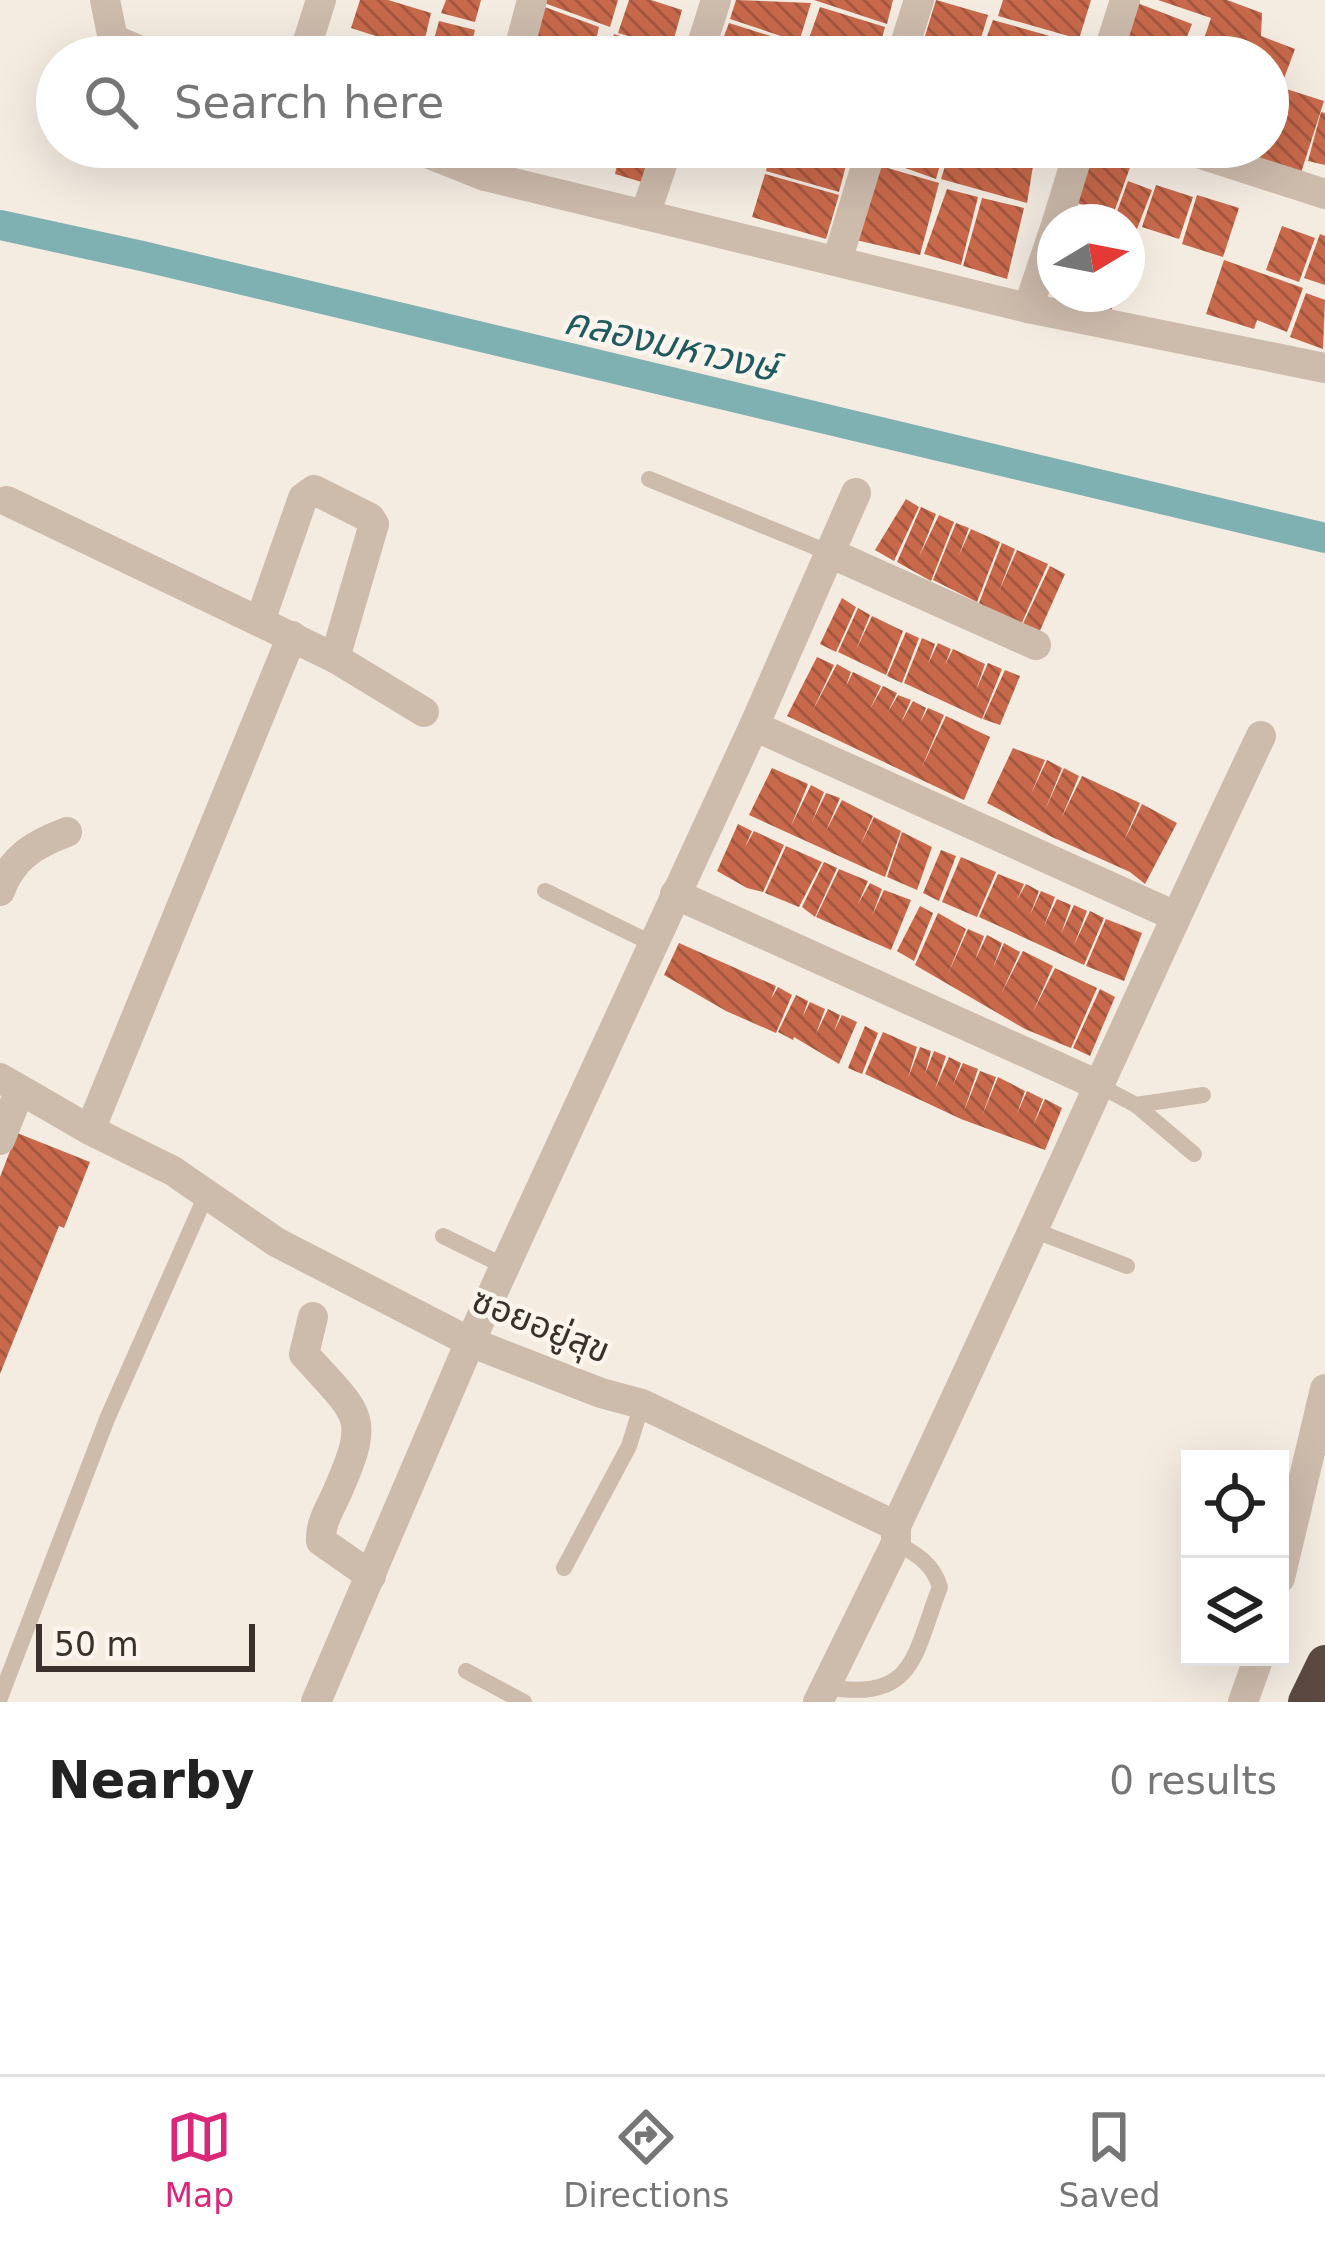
<!DOCTYPE html>
<meta charset="utf-8">
<style>
:root{--surface:#fff;--page:#f6f6f6;--text:#222;--muted:#767676;--line:#e0e0e0;--accent:#db2777}
body{margin:0;font-family:"DejaVu Sans","Noto Sans Thai",sans-serif;background:var(--page);color:var(--text)}
.controls{position:absolute;right:36px;bottom:36px;display:grid;overflow:hidden;border-radius:0px;box-shadow:0 12px 48px #0002}
.controls button{width:108px;height:108px;display:grid;place-items:center;padding:0;border:0;border-bottom:3px solid var(--line);background:var(--surface);color:var(--text);font:60px sans-serif}
.compass{position:absolute;left:1037px;top:204px;width:108px;height:108px;border-radius:50%;background:var(--surface);box-shadow:0 12px 48px #0002;rotate:80deg}
.scale{position:absolute;left:36px;bottom:30px;width:219px;box-sizing:border-box;padding-left:12px;border:6px solid #3b302b;border-top:0;font-size:33px;line-height:42px;white-space:nowrap;color:#3b302b;-webkit-text-stroke:9px #fbf5ee;paint-order:stroke}
.list{margin:0;padding:0;list-style:none}
h2{display:flex;justify-content:space-between;align-items:center;height:156px;margin:0;padding:0 48px;font-size:51px}
h2 small{font-size:39px;font-weight:400;color:var(--muted)}
.icon{flex:none;width:66px;height:66px;fill:none;stroke:currentColor;stroke-width:2;stroke-linecap:round;stroke-linejoin:round}
.map{position:relative;flex:none;width:1325px;height:1702px;overflow:hidden}
.search{position:absolute;background:var(--surface);box-shadow:0 12px 48px #0002;left:36px;right:36px;top:36px;height:132px;display:flex;align-items:center;gap:30px;box-sizing:border-box;padding:0 42px;border-radius:66px;color:var(--muted);font-size:45px}
.sheet{height:372px;background:var(--surface)}
nav{display:flex;justify-content:space-around;align-items:center;box-sizing:border-box;height:168px;border-top:3px solid var(--line);background:var(--surface);font-size:33px;color:var(--muted)}
nav a{display:grid;justify-items:center;gap:6px}
nav .on{color:var(--accent)}
.map>svg:first-child{display:block}
</style>
<div class="map">
<svg width="1325" height="1702" viewBox="0 0 1325 1702">
<defs>
<pattern id="building-back-hatch" width="6" height="6" patternUnits="userSpaceOnUse" patternTransform="scale(3)"><rect width="6" height="6" fill="#c8694b"/><path d="M-1 5l2 2M0 0l6 6M5-1l2 2" fill="none" stroke="#a4573f"/></pattern>
</defs>
<rect width="100%" height="100%" fill="#f4ebe1"/>
<g fill="none" stroke-linecap="round" stroke-linejoin="round">
<path stroke="#7fb0b2" stroke-width="30" d="M0,225L142,256L1325,538"/>
</g>
<g fill="url(#building-back-hatch)">
<path d="M360,0H388L431,13L422,51L351,28Z"/>
<path d="M446,0H481L475,22L441,13Z"/>
<path d="M536,0H618L610,27Z"/>
<path d="M629,0H651L682,10L671,49L618,33Z"/>
<path d="M736,0L811,3L799,42L730,19Z"/>
<path d="M814,0H893L887,24Z"/>
<path d="M936,0L988,15L976,54L925,36Z"/>
<path d="M1003,0H1091L1079,39L998,16Z"/>
<path d="M1158,0H1227L1262,13L1261,36L1295,49L1283,81L1268,75V57H1198L1211,18Z"/>
<path d="M1132,1L1192,24L1179,57H1118Z"/>
<path d="M542,6L599,27L592,57H565L531,46Z"/>
<path d="M820,7L885,27L877,57H851L807,44Z"/>
<path d="M993,20L1078,44L1075,57L980,55Z"/>
<path d="M439,21L475,30L468,57H429Z"/>
<path d="M729,23L796,44L793,57H716Z"/>
<path d="M614,34L683,56V57H608Z"/>
<path d="M922,38L973,56V57H917Z"/>
<path d="M1280,87L1324,101L1299,179L1255,165L1261,147H1268V124Z"/>
<path d="M1321,112L1325,113V165L1308,161Z"/>
<path d="M533,147H577L572,167L531,155Z"/>
<path d="M621,147H654L645,183L615,174Z"/>
<path d="M772,147H824L849,154L839,192L766,171Z"/>
<path d="M885,147H945L936,179L880,159Z"/>
<path d="M951,147L1018,163L1003,157L1007,147H1042L1033,166L1027,203L941,179Z"/>
<path d="M1083,147H1099L1133,159L1113,215L1065,199Z"/>
<path d="M874,164L939,183L920,255L856,240Z"/>
<path d="M765,174L839,195L826,239L752,217Z"/>
<path d="M1128,181L1152,190L1137,229L1114,220Z"/>
<path d="M1156,185L1193,197L1179,239L1142,227Z"/>
<path d="M947,189L978,197L961,265L924,254Z"/>
<path d="M1197,195L1239,208L1223,257L1182,244Z"/>
<path d="M982,198L1024,208L1007,279L963,266Z"/>
<path d="M1282,226L1315,238L1299,282L1266,270Z"/>
<path d="M1320,234L1325,236V285L1304,278Z"/>
<path d="M1224,260L1303,288L1287,332L1257,320L1254,329L1206,314Z"/>
<path d="M1306,293L1325,300L1323,349L1290,337Z"/>
<path d="M1060,294H1116L1111,312Z"/>
<path d="M906,499L919,507L894,561L875,550Z"/>
<path d="M921,507L936,514L919,557L939,515L954,522L931,581L897,562Z"/>
<path d="M956,523L969,528L959,555L971,529L1000,542L977,602L933,580Z"/>
<path d="M1002,543L1015,549L999,591L1017,550L1048,564L1020,627L979,603Z"/>
<path d="M1050,566L1065,574L1038,635L1021,628Z"/>
<path d="M842,598L856,607L836,652L820,644Z"/>
<path d="M858,608L870,615L856,650L872,616L903,631L886,675L838,652Z"/>
<path d="M906,632L919,638L902,683L887,676Z"/>
<path d="M922,638L935,644L928,664L938,643L951,649L945,665L953,649L985,664L976,690L988,663L1002,669L982,719L904,683Z"/>
<path d="M817,657L834,665L812,712L837,664L851,672L846,686L853,672L881,686L870,709L883,686L897,693L888,712L898,695L911,700L901,723L913,701L926,708L920,723L928,708L944,715L921,769L946,716L990,737L964,800L787,716Z"/>
<path d="M1005,670L1020,676L1000,725L983,719Z"/>
<path d="M1013,748L1045,760L1031,794L1047,760L1062,768L1045,810L1064,768L1079,776L1061,819L1082,776L1140,803L1124,841L1142,804L1177,823L1145,884L1130,872L1052,837L987,803Z"/>
<path d="M772,768L808,784L791,826L811,785L824,792L812,822L826,793L840,798L826,831L842,800L873,816L860,846L874,817L901,831L885,877L749,815Z"/>
<path d="M738,824L752,831L745,847L754,831L784,845L763,892L747,888L717,871Z"/>
<path d="M902,832L932,847L917,890L887,877Z"/>
<path d="M786,846L822,862L799,907L765,893Z"/>
<path d="M941,850L956,856L939,901L923,893Z"/>
<path d="M961,857L996,872L977,917L942,902Z"/>
<path d="M824,862L837,868L815,917L802,907Z"/>
<path d="M839,869L868,881L858,904L870,883L882,889L872,916L884,890L911,900L891,950L816,917Z"/>
<path d="M998,874L1024,884L1017,900L1026,884L1039,891L1030,915L1041,891L1055,897L1044,926L1057,899L1071,905L1061,934L1074,905L1087,911L1074,945L1090,911L1104,918L1084,965L979,917Z"/>
<path d="M920,906L933,913L914,961L897,951Z"/>
<path d="M938,913L966,929L948,974L968,929L984,936L975,960L987,935L1002,943L993,968L1004,943L1020,952L1002,992L1023,951L1053,966L1033,1012L1055,968L1097,988L1071,1048L1025,1029L915,965Z"/>
<path d="M1106,919L1142,933L1124,981L1086,966Z"/>
<path d="M679,943L776,986L771,999L778,987L792,995L776,1033L726,1011L664,975Z"/>
<path d="M1100,989L1115,997L1090,1056L1073,1048Z"/>
<path d="M796,995L808,1001L803,1016L810,1002L825,1009L816,1034L828,1009L840,1015L834,1031L842,1015L857,1022L839,1064L794,1037L793,1040L778,1032Z"/>
<path d="M865,1026L878,1033L862,1074L848,1068Z"/>
<path d="M883,1032L917,1047L908,1078L920,1047L931,1051L925,1074L934,1051L946,1056L935,1089L949,1057L961,1063L953,1085L963,1063L978,1069L964,1111L980,1071L996,1077L982,1116L998,1077L1025,1091L1017,1114L1027,1091L1043,1099L1033,1126L1045,1099L1062,1108L1045,1150L961,1119L865,1074Z"/>
<path d="M17,1133L90,1162L64,1228L59,1226L0,1374V1177Z"/>
</g>
<g fill="none" stroke-linecap="round" stroke-linejoin="round">
<g stroke="#cdbbac" stroke-width="16">
<path d="M649,479L830,553"/>
<path d="M545,891L653,944"/>
<path d="M1100,1086L1136,1105L1203,1095"/>
<path d="M1136,1105L1194,1154"/>
<path d="M1036,1231L1127,1266"/>
<path d="M443,1236L504,1266"/>
<path d="M564,1568L629,1446L642,1404"/>
<path d="M466,1671L524,1702"/>
<path d="M826,1687C916,1702 913,1656 940,1587C933,1564 917,1554 896,1543"/>
<path d="M0,1698L107,1419L207,1193"/>
</g>
<g stroke="#cdbbac" stroke-width="30">
<path d="M105,0L113,39L155,57"/>
<path d="M303,57L321,0"/>
<path d="M517,57L532,0"/>
<path d="M698,57L716,0"/>
<path d="M901,57L919,0"/>
<path d="M1107,57L1125,0"/>
<path d="M412,147L485,176L493,147"/>
<path d="M1179,147L1325,194"/>
<path d="M645,215L668,147"/>
<path d="M1057,222L1080,147"/>
<path d="M837,261L872,147"/>
<path d="M1028,308L1055,228"/>
<path d="M7,501L335,658L424,712"/>
<path d="M830,553L1036,645"/>
<path d="M260,621L303,498L314,490L370,518L374,524L335,658"/>
<path d="M754,726L1175,916"/>
<path d="M0,891C12,857 35,844 67,832"/>
<path d="M675,894L1100,1086"/>
<path d="M90,1130L292,636"/>
<path d="M0,1140L20,1090"/>
<path d="M313,1317L304,1354C360,1417 372,1414 336,1495C329,1510 320,1524 321,1541L371,1576"/>
<path d="M896,1526C1020,1264 1136,998 1261,736"/>
<path d="M1280,1578L1325,1389"/>
<path d="M316,1702L470,1342L754,726L856,493"/>
<path d="M1243,1702L1259,1657"/>
</g>
<g stroke="#cdbbac" stroke-width="30">
<path d="M485,176L1028,308L1325,368"/>
<path d="M0,1078L90,1130L173,1171L276,1242L470,1342L601,1393L642,1404L896,1526V1543L818,1702"/>
</g>
<path stroke="#5c4a42" stroke-width="36" d="M1306,1702L1325,1663"/>
</g>
<g text-anchor="middle" dominant-baseline="central" stroke-width="9" stroke-linejoin="round" paint-order="stroke">
<g font-size="36" fill="#3b302b" stroke="#fbf5ee">
<text transform="translate(541 1325) rotate(22)">ซอยอยู่สุข</text>
</g>
<g font-size="39" font-style="italic" fill="#1f5a5e" stroke="#fbf5ee">
<text transform="translate(671 344) rotate(13)">คลองมหาวงษ์</text>
</g>
</g>
</svg>
<div class="controls">
<button><svg class="icon" aria-label="locate" viewBox="0 0 24 24"><circle cx="12" cy="12" r="6"/><path d="M12 2v4M12 18v4M2 12h4M18 12h4"/></svg></button>
<button><svg class="icon" aria-label="layers" viewBox="0 0 24 24"><path d="M12 4l9 5-9 5-9-5zM3 14l9 5 9-5"/></svg></button>
</div>
<svg class="compass" viewBox="-18 -18 36 36"><path d="M0-13l5 13h-10z" fill="#e53935"/><path d="M0 13l5-13h-10z" fill="#767676"/></svg>
<div class="scale">50 m</div>
<div class="search"><svg class="icon" aria-label="search" viewBox="0 0 24 24"><circle cx="10" cy="10" r="6"/><path d="M15 15l6 6"/></svg>Search here</div>
</div>
<section class="sheet">
<h2>Nearby<small>0 results</small></h2>
<ul class="list">
</ul>
</section>
<nav>
<a class="on"><svg class="icon" aria-label="map" viewBox="0 0 24 24"><path d="M3 6l6-2 6 2 6-2v14l-6 2-6-2-6 2zM9 4v14M15 6v14"/></svg>Map</a>
<a><svg class="icon" aria-label="directions" viewBox="0 0 24 24"><path d="M12 3l9 9-9 9-9-9zM9 14v-3h6M13 9l2 2-2 2"/></svg>Directions</a>
<a><svg class="icon" aria-label="saved" viewBox="0 0 24 24"><path d="M7 4h10v16l-5-4-5 4z"/></svg>Saved</a>
</nav>
